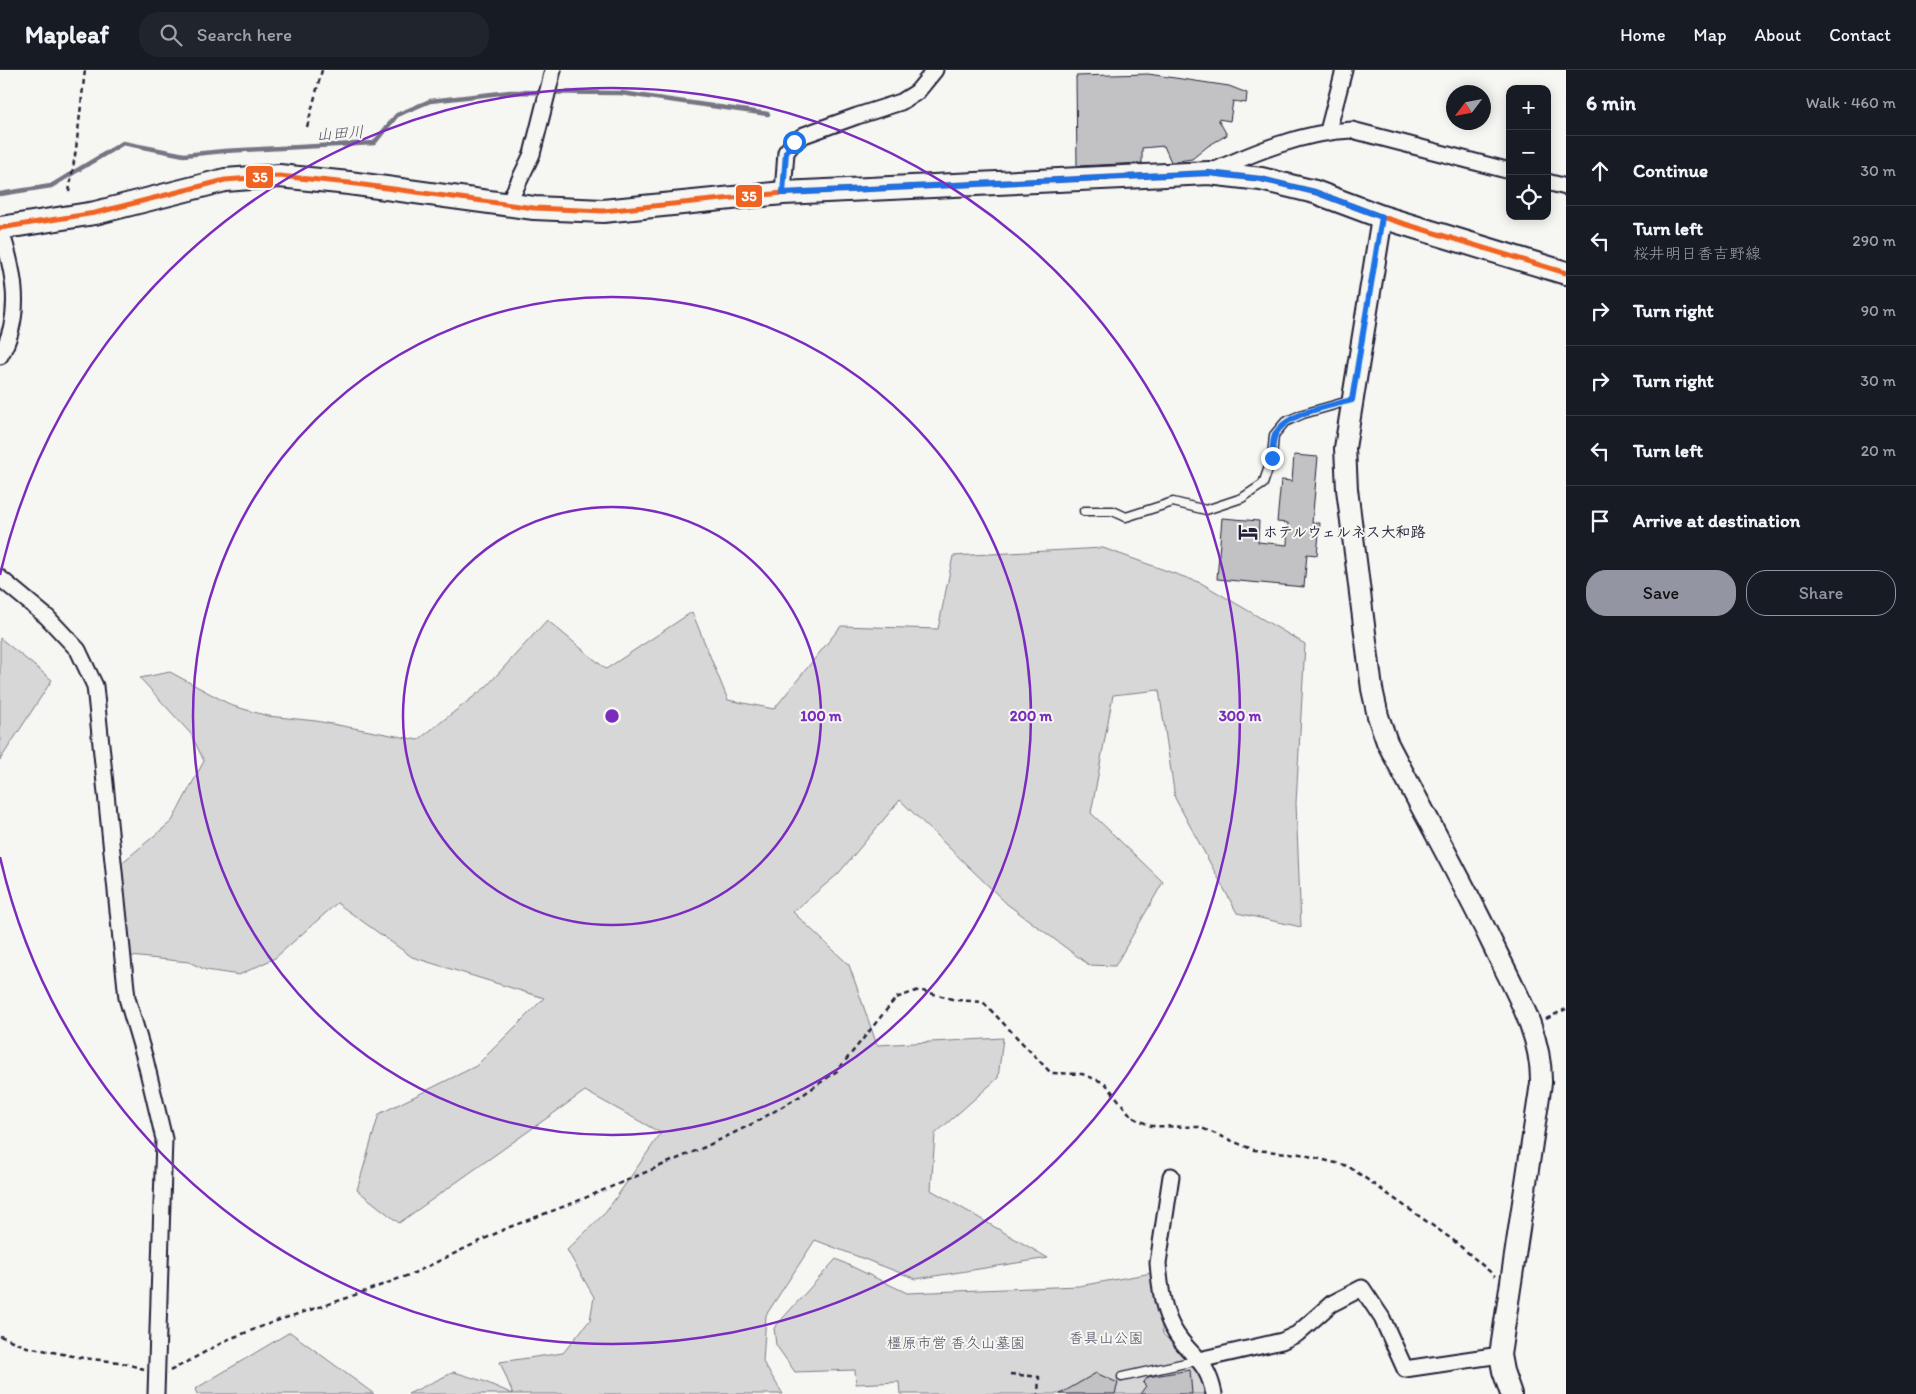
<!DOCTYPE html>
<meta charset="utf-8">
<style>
:root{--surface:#171b24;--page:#20242c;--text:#f1f3f6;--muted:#9ea1a6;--line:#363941;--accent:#9495a2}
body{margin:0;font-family:Itim,"Klee One",sans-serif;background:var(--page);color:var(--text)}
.controls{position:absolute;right:15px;top:15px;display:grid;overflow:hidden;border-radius:10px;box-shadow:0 2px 12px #0003}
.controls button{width:45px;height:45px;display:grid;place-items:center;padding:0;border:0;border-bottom:1px solid var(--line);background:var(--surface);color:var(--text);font:25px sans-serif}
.compass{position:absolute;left:1446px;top:15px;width:45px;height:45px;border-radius:50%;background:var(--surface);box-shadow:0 2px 12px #0003;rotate:238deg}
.stop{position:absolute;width:15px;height:15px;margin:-11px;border:4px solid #1a73e8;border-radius:50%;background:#fff}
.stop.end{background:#1a73e8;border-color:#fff;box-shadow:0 1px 5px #0008}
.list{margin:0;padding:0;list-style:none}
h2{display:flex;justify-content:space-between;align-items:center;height:65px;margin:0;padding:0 20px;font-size:21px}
h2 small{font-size:16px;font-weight:400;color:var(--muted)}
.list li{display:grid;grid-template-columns:32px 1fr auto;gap:15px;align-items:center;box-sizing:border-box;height:70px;padding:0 20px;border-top:1px solid var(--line)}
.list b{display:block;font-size:19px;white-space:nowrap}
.list p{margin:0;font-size:16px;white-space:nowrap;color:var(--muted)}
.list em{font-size:16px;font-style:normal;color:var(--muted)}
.actions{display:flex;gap:10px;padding:15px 20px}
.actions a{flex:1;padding:11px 0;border:1px solid var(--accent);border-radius:20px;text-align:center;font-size:18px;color:var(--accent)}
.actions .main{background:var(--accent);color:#111}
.icon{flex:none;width:28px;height:28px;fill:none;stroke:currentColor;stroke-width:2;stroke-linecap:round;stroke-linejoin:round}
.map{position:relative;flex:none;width:1566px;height:1324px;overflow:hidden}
header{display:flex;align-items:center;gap:30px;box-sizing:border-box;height:70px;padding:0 25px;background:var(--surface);border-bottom:1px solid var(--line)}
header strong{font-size:24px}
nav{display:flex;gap:28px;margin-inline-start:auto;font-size:18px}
.search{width:350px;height:45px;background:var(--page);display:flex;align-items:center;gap:12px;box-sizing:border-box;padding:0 18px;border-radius:20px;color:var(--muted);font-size:19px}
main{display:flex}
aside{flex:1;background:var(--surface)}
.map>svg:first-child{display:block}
</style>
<header>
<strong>Mapleaf</strong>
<div class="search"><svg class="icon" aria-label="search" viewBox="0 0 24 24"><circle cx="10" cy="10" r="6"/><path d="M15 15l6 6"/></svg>Search here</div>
<nav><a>Home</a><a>Map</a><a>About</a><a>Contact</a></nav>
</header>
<main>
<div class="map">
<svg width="1566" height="1324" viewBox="0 0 1566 1324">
<rect width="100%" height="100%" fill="#f6f6f2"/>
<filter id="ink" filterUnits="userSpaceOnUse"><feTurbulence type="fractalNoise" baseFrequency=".02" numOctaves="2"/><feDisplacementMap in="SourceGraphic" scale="10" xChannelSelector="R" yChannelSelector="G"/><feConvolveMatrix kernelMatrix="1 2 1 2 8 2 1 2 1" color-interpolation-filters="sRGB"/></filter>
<g filter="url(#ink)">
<g fill="#d7d7d7" stroke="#7c7c89">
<path d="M1103,478L1201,513L1305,574L1296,733L1301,857L1237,843L1175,728L1159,620L1113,625L1091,743L1163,812L1115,896L1089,895L1007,834L900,730L838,804L793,842L849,895L877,975L1003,968L998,1008L935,1064L931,1120L1048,1188L916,1209L815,1170L766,1245L763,1292L783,1324H408L454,1302L483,1311L513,1324L500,1292L563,1283L590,1250L594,1227L567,1180L606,1142L661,1063L585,1021L399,1153L357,1120L379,1044L476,996L544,928L412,887L337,833L275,888L239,905L206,900L189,892L120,885L112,801L172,751L204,691L191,664L140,608L170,602L233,636L268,646L316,651L418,670L486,617L547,550L606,599L692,542L728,630L774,639L841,556L938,559L953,486Z"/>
<path d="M0,568L52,610L0,690Z"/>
<path d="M836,1189L907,1223L1079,1216L1152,1203L1163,1264L1204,1306L1208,1324H900L899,1312L856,1314L855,1300L795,1302L776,1275L774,1258Z"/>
<path d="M290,1262L374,1324H197L195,1319Z"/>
</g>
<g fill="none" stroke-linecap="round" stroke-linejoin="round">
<path stroke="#757583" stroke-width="4.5" d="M0,124L51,116L123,73L184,85L224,81L374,73L397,45L430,31L510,22L621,23L768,44"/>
</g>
<g fill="#c2c2c4" stroke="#22223b">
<path d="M1148,4L1229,16L1247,23L1246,33L1233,31L1230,51L1218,49L1227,65L1208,76L1192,89L1171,92L1164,76L1142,78V93L1077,96L1076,6Z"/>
<path d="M1294,385L1318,387L1312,453H1320L1317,485L1307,484L1304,517L1217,509L1222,448L1259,451L1258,472L1287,475L1288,453L1277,452L1281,410L1292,411Z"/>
<path d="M1190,1300L1192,1324H1140L1146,1316L1143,1313L1148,1307Z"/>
<path d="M1096,1303L1118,1313L1115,1324H1060Z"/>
</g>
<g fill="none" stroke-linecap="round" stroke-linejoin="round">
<defs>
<g id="lane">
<path d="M1084,441H1113L1126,447L1173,432L1206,440L1242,428L1263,414L1272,388L1274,365L1285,352L1303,344L1352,330"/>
<path d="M1122,1307L1199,1290"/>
</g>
<g id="street">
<path d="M1328,61L1344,0"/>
<path d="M1211,102C1255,82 1303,62 1352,60L1510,101"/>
<path d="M1547,112L1566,117"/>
<path d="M783,123L786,82L794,72L804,65L857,46L901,32L917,22L935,0"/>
<path d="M508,134L532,84L553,0"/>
<path d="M0,286C24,245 14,200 0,158"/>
<path d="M0,508L47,547L78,580L95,616L127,928L145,989L164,1069L156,1324"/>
<path d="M1171,1106L1158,1193C1160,1217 1163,1245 1177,1265C1194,1290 1207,1290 1214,1324"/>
<path d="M1199,1290L1282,1271L1297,1264L1331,1234L1362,1218L1382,1248L1405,1299L1500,1285"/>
</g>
<path id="secondary" d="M1382,147L1345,378L1347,419L1372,619L1378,646L1387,672C1422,740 1460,806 1493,875C1514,919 1542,963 1541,1013L1500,1285L1503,1301L1511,1324"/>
<path id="primary" d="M0,158L95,143L225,110L279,106L349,113L534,138L603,141L783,123L1209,103L1261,109L1315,122L1382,147L1566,203"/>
</defs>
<use href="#lane" stroke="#22223b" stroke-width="11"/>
<use href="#street" stroke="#22223b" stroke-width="19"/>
<use href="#secondary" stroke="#22223b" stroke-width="24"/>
<use href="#primary" stroke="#22223b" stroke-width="26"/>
<g stroke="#22223b" stroke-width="2.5" stroke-dasharray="5 4" stroke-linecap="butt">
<path d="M307,57L322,0"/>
<path d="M69,122L76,79L85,0"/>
<path d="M1546,949L1566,939"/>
<path d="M0,1266L27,1277L83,1288L119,1292L144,1299"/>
<path d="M170,1301L229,1269L279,1250L347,1228L414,1203L507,1158L573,1133L705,1077L756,1052L804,1024L837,1001L896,928L919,920L956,930L983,932L1051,1003L1082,1004L1105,1013L1132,1047L1151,1056L1199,1057L1254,1080L1300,1084L1348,1096L1453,1170L1495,1206"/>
<path d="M1010,1304L1039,1307L1038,1324"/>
</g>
<use href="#lane" stroke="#f6f6f2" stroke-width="8"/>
<use href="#street" stroke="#f6f6f2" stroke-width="15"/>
<use href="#secondary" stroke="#f6f6f2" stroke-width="20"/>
<use href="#primary" stroke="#f6f6f2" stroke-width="22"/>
<defs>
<path id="bus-1" d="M0,158L95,143L225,110L279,106L349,113L534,138L603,141L783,123L1209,103L1261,109L1315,122L1382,147L1566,203"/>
</defs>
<use href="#bus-1" stroke="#f6f6f2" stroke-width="9"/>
<use href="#bus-1" stroke="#f06423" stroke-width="5"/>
</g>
</g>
<g fill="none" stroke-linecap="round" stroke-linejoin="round" filter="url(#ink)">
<path stroke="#1a73e8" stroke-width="6" d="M794,72L786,82L783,123L1209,103L1261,109L1315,122L1382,147L1352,330C1330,336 1285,343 1275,365C1272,371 1273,382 1272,388"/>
</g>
<g fill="none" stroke="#7b2cbf" stroke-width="2.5">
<circle cx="612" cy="646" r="209"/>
<circle cx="612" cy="646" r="419"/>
<path d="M0 505A628 628 0 1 1 0 787"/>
</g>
<defs>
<symbol id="hotel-bare" viewBox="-9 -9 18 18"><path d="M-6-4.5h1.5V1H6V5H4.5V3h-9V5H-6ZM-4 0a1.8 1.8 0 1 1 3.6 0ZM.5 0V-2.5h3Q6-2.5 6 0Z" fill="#22223b" stroke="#f6f6f2" stroke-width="2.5" paint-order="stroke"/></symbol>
</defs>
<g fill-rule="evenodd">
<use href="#hotel-bare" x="1234" y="448" width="28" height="28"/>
</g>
<g text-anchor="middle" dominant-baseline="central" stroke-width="4" stroke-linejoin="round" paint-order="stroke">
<g font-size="15" font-weight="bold" fill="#22223b" stroke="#f6f6f2" text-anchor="start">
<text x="1263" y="462">ホテルウェルネス大和路</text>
</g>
<g font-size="15" fill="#4f4f62" stroke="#f6f6f2">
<text x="1106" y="1268">香具山公園</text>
<text x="956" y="1273">橿原市営 香久山墓園</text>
</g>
<g font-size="16" font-style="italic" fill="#535365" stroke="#f6f6f2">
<text transform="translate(340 63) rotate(-4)">山田川</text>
</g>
</g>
<circle cx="612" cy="646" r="8" fill="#7b2cbf" stroke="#f6f6f2" stroke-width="2.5"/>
<g font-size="15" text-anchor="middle" font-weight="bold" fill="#7b2cbf" stroke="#f6f6f2" stroke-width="4" stroke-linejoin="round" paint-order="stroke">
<text x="821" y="651">100 m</text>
<text x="1031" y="651">200 m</text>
<text x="1240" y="651">300 m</text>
</g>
<g stroke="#f6f6f2" stroke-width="2">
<rect x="245" y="95" width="29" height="24" rx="5" fill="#f06423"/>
<rect x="735" y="114" width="28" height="24" rx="5" fill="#f06423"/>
</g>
<g font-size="14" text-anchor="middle" font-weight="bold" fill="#fff">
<text x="260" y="112">35</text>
<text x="749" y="131">35</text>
</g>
</svg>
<div class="controls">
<button>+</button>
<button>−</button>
<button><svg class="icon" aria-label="locate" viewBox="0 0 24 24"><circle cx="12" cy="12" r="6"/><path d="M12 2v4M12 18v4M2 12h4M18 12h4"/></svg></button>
</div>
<svg class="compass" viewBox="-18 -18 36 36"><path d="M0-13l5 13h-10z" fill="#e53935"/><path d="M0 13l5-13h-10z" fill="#9ea1a6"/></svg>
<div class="stop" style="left:794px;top:72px"></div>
<div class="stop end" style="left:1272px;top:388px"></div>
</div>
<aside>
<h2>6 min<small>Walk · 460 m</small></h2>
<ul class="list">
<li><svg class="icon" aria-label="ahead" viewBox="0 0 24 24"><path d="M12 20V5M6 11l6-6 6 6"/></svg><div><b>Continue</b></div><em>30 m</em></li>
<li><svg class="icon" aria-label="left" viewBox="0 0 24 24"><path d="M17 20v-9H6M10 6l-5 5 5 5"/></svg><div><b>Turn left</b><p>桜井明日香吉野線</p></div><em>290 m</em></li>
<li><svg class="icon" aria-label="right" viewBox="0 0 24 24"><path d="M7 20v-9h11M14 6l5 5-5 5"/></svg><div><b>Turn right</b></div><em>90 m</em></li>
<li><svg class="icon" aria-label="right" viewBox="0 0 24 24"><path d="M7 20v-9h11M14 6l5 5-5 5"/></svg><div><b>Turn right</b></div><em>30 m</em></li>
<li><svg class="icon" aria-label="left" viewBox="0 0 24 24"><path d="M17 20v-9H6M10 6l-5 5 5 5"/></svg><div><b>Turn left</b></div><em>20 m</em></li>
<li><svg class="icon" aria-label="arrive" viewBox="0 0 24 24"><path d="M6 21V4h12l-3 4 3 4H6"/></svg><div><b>Arrive at destination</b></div></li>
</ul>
<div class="actions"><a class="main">Save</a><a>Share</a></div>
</aside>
</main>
